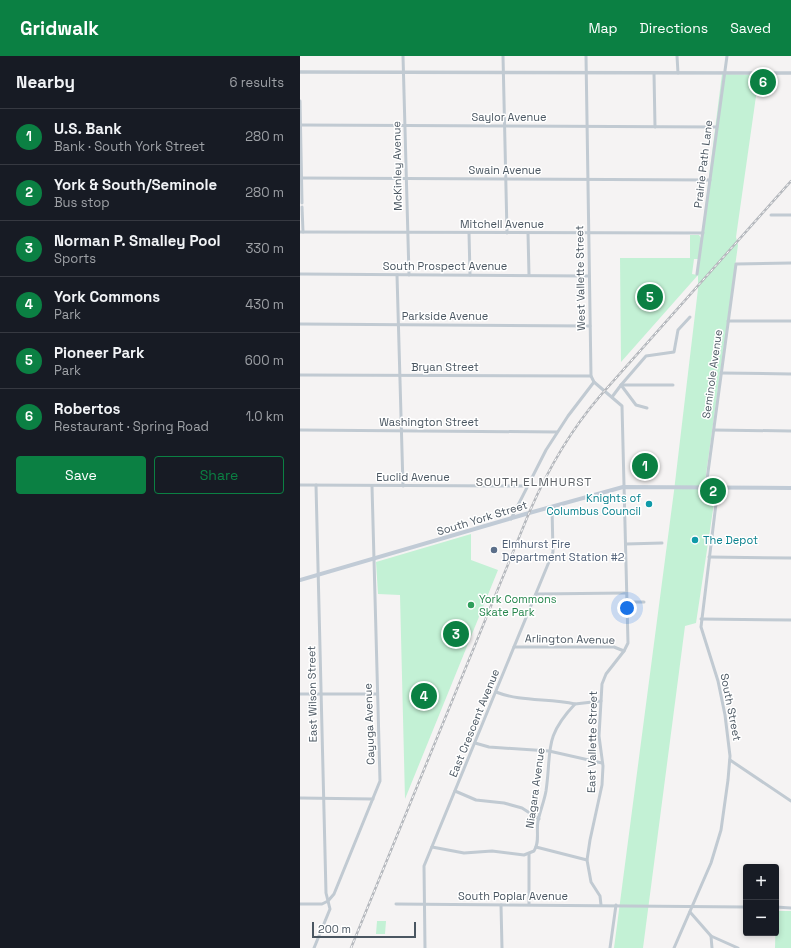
<!DOCTYPE html>
<meta charset="utf-8">
<style>
:root{--surface:#171b24;--page:#20242c;--text:#f1f3f6;--muted:#9ea1a6;--line:#363941;--accent:#0b8043}
body{margin:0;font-family:"Space Grotesk",sans-serif;background:var(--page);color:var(--text)}
.controls{position:absolute;right:12px;bottom:12px;display:grid;overflow:hidden;border-radius:4px;box-shadow:0 2px 6px #0003}
.controls button{width:36px;height:36px;display:grid;place-items:center;padding:0;border:0;border-bottom:1px solid var(--line);background:var(--surface);color:var(--text);font:20px sans-serif}
.scale{position:absolute;left:12px;bottom:10px;width:104px;box-sizing:border-box;padding-left:4px;border:2px solid #4a5661;border-top:0;font-size:11px;line-height:14px;white-space:nowrap;color:#4a5661;-webkit-text-stroke:3px #fff;paint-order:stroke}
.you{position:absolute;left:327px;top:552px;width:14px;height:14px;margin:-10px;border:3px solid #fff;border-radius:50%;background:#1a73e8;box-shadow:0 0 0 6px #1a73e833}
.badge{display:grid;place-items:center;width:26px;height:26px;border-radius:50%;background:var(--accent);color:#fff;font-size:13px;font-weight:700}
.pin{position:absolute;translate:-50% -50%;border:2px solid #fff;box-shadow:0 1px 4px #0006}
.list{margin:0;padding:0;list-style:none}
h2{display:flex;justify-content:space-between;align-items:center;height:52px;margin:0;padding:0 16px;font-size:17px}
h2 small{font-size:13px;font-weight:400;color:var(--muted)}
.list li{display:grid;grid-template-columns:26px 1fr auto;gap:12px;align-items:center;box-sizing:border-box;height:56px;padding:0 16px;border-top:1px solid var(--line)}
.list b{display:block;font-size:15px;white-space:nowrap}
.list p{margin:0;font-size:13px;white-space:nowrap;color:var(--muted)}
.list em{font-size:13px;font-style:normal;color:var(--muted)}
.actions{display:flex;gap:8px;padding:12px 16px}
.actions a{flex:1;padding:9px 0;border:1px solid var(--accent);border-radius:4px;text-align:center;font-size:14px;color:var(--accent)}
.actions .main{background:var(--accent);color:#fff}
.map{position:relative;flex:none;width:491px;height:892px;overflow:hidden}
header{display:flex;align-items:center;gap:24px;box-sizing:border-box;height:56px;padding:0 20px;background:var(--accent);color:#fff}
header strong{font-size:19px}
nav{display:flex;gap:22px;margin-inline-start:auto;font-size:14px}
main{display:flex}
aside{flex:1;background:var(--surface)}
.map>svg:first-child{display:block}
</style>
<header>
<strong>Gridwalk</strong>
<nav><a>Map</a><a>Directions</a><a>Saved</a></nav>
</header>
<main>
<aside>
<h2>Nearby<small>6 results</small></h2>
<ul class="list">
<li><span class="badge">1</span><div><b>U.S. Bank</b><p>Bank · South York Street</p></div><em>280 m</em></li>
<li><span class="badge">2</span><div><b>York &amp; South/Seminole</b><p>Bus stop</p></div><em>280 m</em></li>
<li><span class="badge">3</span><div><b>Norman P. Smalley Pool</b><p>Sports</p></div><em>330 m</em></li>
<li><span class="badge">4</span><div><b>York Commons</b><p>Park</p></div><em>430 m</em></li>
<li><span class="badge">5</span><div><b>Pioneer Park</b><p>Park</p></div><em>600 m</em></li>
<li><span class="badge">6</span><div><b>Robertos</b><p>Restaurant · Spring Road</p></div><em>1.0 km</em></li>
</ul>
<div class="actions"><a class="main">Save</a><a>Share</a></div>
</aside>
<div class="map">
<svg width="491" height="892" viewBox="0 0 491 892">
<rect width="100%" height="100%" fill="#f5f3f3"/>
<g fill="#c3f1d5" fill-rule="evenodd">
<path d="M422,18L459,19L436,181L438,189L404,433L416,434L396,567L385,570L343,892H314L374,435L398,233V219L321,306L320,202H390V179H399L401,182L402,176ZM394,203H398V219L392,218Z"/>
<path d="M171,478V504L198,514L105,743L100,539L78,538L76,506Z"/>
<path d="M476,855H491V892H475Z"/>
<path d="M77,865H86L85,878H76Z"/>
</g>
<path fill="#90daee" d="M156,564L158,576L161,580L156,586L160,590L157,592L148,583L152,579V575L146,574L149,568Z"/>
<g fill="none" stroke-linecap="round" stroke-linejoin="round">
<g stroke="#c1cad2" stroke-width="3">
<path d="M103,0L109,219"/>
<path d="M203,0L207,177"/>
<path d="M286,0L291,320L294,326L322,350L328,587L324,595L306,618L302,628L299,680L303,710L302,729L290,784L287,804L291,826L300,840L301,849"/>
<path d="M377,0L378,17"/>
<path d="M354,17L355,71"/>
<path d="M0,45L2,147"/>
<path d="M0,69L417,71"/>
<path d="M0,122L410,124"/>
<path d="M2,151L3,176"/>
<path d="M471,159H491"/>
<path d="M0,176L403,177"/>
<path d="M169,177L170,219"/>
<path d="M228,177L229,219"/>
<path d="M0,218L289,220"/>
<path d="M397,218L427,0"/>
<path d="M97,219L103,430"/>
<path d="M428,265H491"/>
<path d="M0,268L290,270"/>
<path d="M421,317L491,318"/>
<path d="M0,319L291,320"/>
<path d="M321,329H373"/>
<path d="M321,329L336,349L347,352"/>
<path d="M312,341L321,329L346,300L374,296L378,274L390,261"/>
<path d="M0,374L257,376"/>
<path d="M414,374L491,375"/>
<path d="M0,429L226,430"/>
<path d="M406,431L436,208L491,207"/>
<path d="M211,463L246,394L268,360L294,326"/>
<path d="M326,488L362,487"/>
<path d="M409,501L491,502"/>
<path d="M236,538L326,537"/>
<path d="M327,546H344"/>
<path d="M401,563L491,564"/>
<path d="M214,591H314L324,595"/>
<path d="M196,636C221,646 249,642 275,648"/>
<path d="M0,638H77"/>
<path d="M175,687L189,691L249,695L302,707"/>
<path d="M430,704L491,745"/>
<path d="M155,735L176,744L204,747L222,752L239,763"/>
<path d="M0,742L73,743"/>
<path d="M132,791L164,797L192,795L224,799L234,795C240,786 236,776 238,765C240,755 244,746 246,735C252,694 243,682 275,648L301,645"/>
<path d="M236,791L287,804"/>
<path d="M229,798V848"/>
<path d="M0,848H22L28,845L26,837L16,429"/>
<path d="M96,848L446,851"/>
<path d="M201,849L202,892"/>
<path d="M476,851L491,852"/>
<path d="M390,856L411,880L438,892"/>
<path d="M411,880L412,892"/>
<path d="M14,892L30,853L28,845L34,838L80,725L72,430"/>
<path d="M125,892L124,810L253,496L252,451"/>
<path d="M310,892L316,849"/>
<path d="M374,892L411,807L421,774L428,724L430,700L425,659L418,625L401,571L418,431"/>
</g>
<path stroke="#c1cad2" stroke-width="3.5" d="M0,16L491,17"/>
<path stroke="#c1cbd6" stroke-width="4" d="M0,524L229,457L323,431L491,432"/>
<defs>
<path id="rail" d="M51,892L229,457C247,415 270,375 300,340L491,125"/>
</defs>
<use href="#rail" stroke="#b5b8bd" stroke-width="2.5"/>
<use href="#rail" stroke="#fff" stroke-width="1" stroke-dasharray="3" stroke-linecap="butt"/>
</g>
<g fill="#0f9aa8" stroke="#fff" stroke-width="1.5">
<circle cx="349" cy="448" r="4"/>
<circle cx="395" cy="484" r="4"/>
</g>
<circle fill="#5c6f8a" stroke="#fff" stroke-width="1.5" cx="194" cy="494" r="4"/>
<circle fill="#2e9e5b" stroke="#fff" stroke-width="1.5" cx="171" cy="549" r="4"/>
<g text-anchor="middle" dominant-baseline="central" stroke-width="3" stroke-linejoin="round" paint-order="stroke">
<g font-size="11" fill="#4a5661" stroke="#fff">
<text x="209" y="61">Saylor Avenue</text>
<text transform="translate(403 108) rotate(-83)">Prairie Path Lane</text>
<text transform="translate(97 110) rotate(-91)">McKinley Avenue</text>
<text x="205" y="114">Swain Avenue</text>
<text x="202" y="168">Mitchell Avenue</text>
<text x="145" y="210">South Prospect Avenue</text>
<text transform="translate(280 222) rotate(-91)">West Vallette Street</text>
<text x="145" y="260">Parkside Avenue</text>
<text x="145" y="311">Bryan Street</text>
<text transform="translate(412 318) rotate(-82)">Seminole Avenue</text>
<text x="129" y="366">Washington Street</text>
<text x="113" y="421">Euclid Avenue</text>
<text transform="translate(182 462) rotate(-17)">South York Street</text>
<text transform="translate(270 583) rotate(1)">Arlington Avenue</text>
<text transform="translate(12 638) rotate(-91)">East Wilson Street</text>
<text transform="translate(431 651) rotate(79)">South Street</text>
<text transform="translate(174 667) rotate(-68)">East Crescent Avenue</text>
<text transform="translate(69 668) rotate(-92)">Cayuga Avenue</text>
<text transform="translate(292 686) rotate(-89)">East Vallette Street</text>
<text transform="translate(235 732) rotate(-82)">Niagara Avenue</text>
<text x="213" y="840">South Poplar Avenue</text>
</g>
<g font-size="11" fill="#0d838f" stroke="#fff" text-anchor="end">
<text x="341" y="442">Knights of<tspan x="341" dy="13">Columbus Council</tspan></text>
<text x="403" y="484" text-anchor="start">The Depot</text>
</g>
<g font-size="11" fill="#4e5e75" stroke="#fff" text-anchor="start">
<text x="202" y="488">Elmhurst Fire<tspan x="202" dy="13">Department Station #2</tspan></text>
</g>
<g font-size="11" fill="#27864d" stroke="#fff" text-anchor="start">
<text x="179" y="543">York Commons<tspan x="179" dy="13">Skate Park</tspan></text>
</g>
<g font-size="12" letter-spacing="1" fill="#5f6368" stroke="#fff">
<text x="234" y="426">SOUTH ELMHURST</text>
</g>
</g>
</svg>
<div class="controls">
<button>+</button>
<button>−</button>
</div>
<div class="scale">200 m</div>
<div class="you"></div>
<div class="pin badge" style="left:345px;top:410px">1</div>
<div class="pin badge" style="left:413px;top:435px">2</div>
<div class="pin badge" style="left:156px;top:578px">3</div>
<div class="pin badge" style="left:124px;top:640px">4</div>
<div class="pin badge" style="left:350px;top:241px">5</div>
<div class="pin badge" style="left:463px;top:26px">6</div>
</div>
</main>
